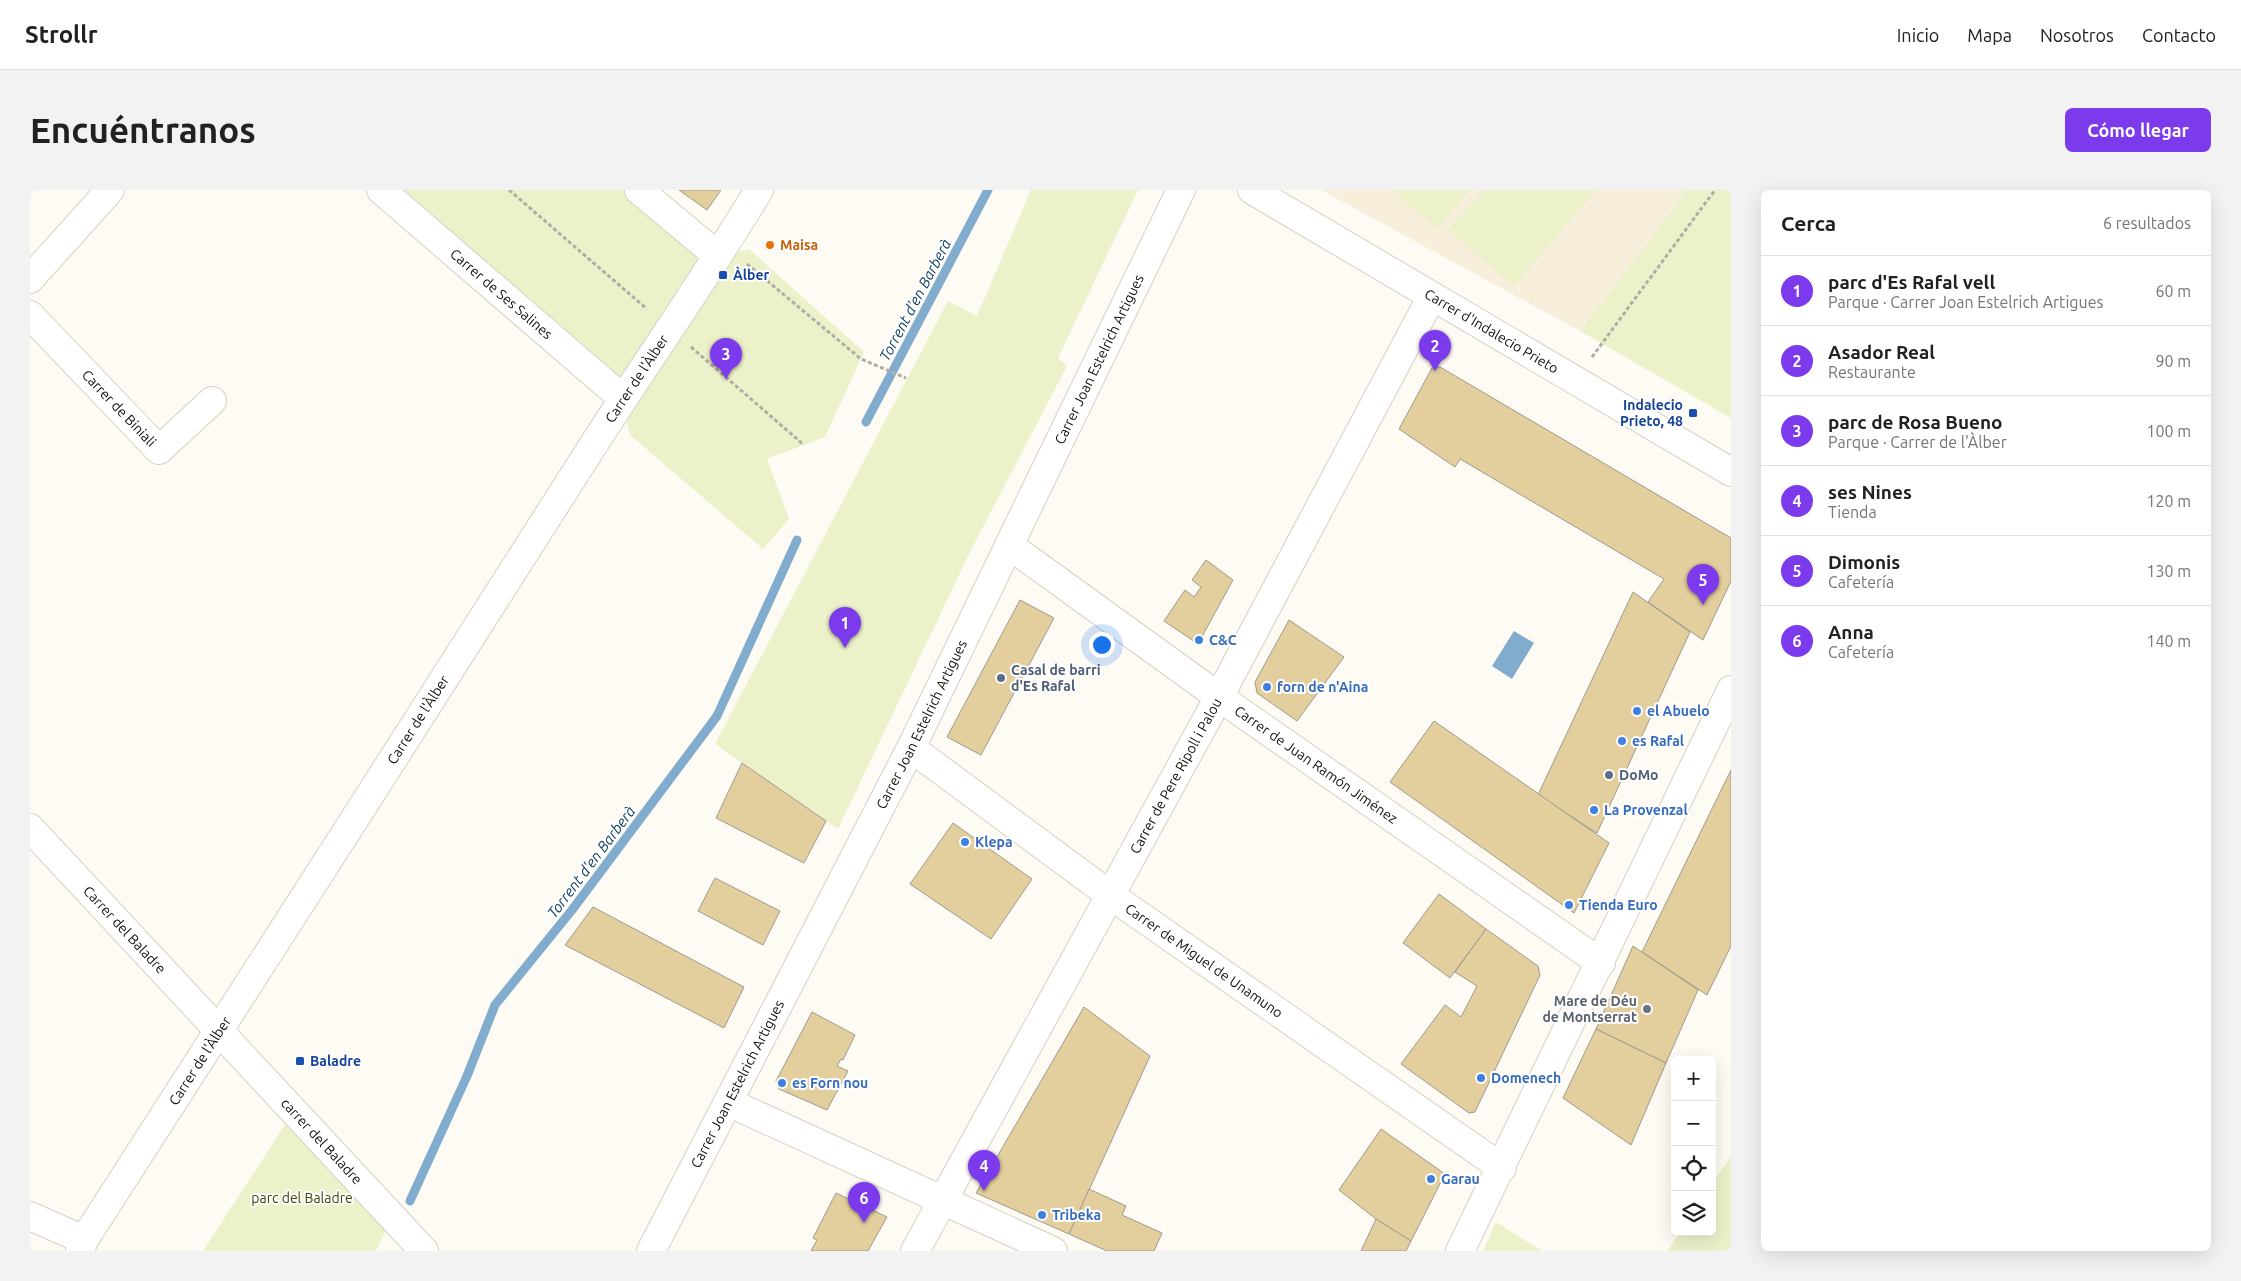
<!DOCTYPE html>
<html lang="es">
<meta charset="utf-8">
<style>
:root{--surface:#fff;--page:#f2f2f2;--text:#202124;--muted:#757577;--line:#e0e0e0;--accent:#7c3aed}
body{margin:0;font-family:Ubuntu,sans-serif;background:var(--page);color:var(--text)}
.controls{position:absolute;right:15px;bottom:15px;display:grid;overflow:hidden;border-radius:8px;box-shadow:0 5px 20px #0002}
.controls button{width:45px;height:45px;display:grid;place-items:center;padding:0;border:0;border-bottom:1px solid var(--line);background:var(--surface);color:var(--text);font:25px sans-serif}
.you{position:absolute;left:1071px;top:454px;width:18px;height:18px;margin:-12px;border:4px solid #fff;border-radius:50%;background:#1a73e8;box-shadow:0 0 0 8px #1a73e833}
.badge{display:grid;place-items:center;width:32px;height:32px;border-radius:50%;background:var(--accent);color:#fff;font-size:16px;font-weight:700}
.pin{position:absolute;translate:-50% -41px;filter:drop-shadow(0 1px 2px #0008)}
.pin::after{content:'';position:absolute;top:26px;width:18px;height:15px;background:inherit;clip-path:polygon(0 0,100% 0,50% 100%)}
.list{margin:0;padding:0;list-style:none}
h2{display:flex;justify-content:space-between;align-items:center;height:65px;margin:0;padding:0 20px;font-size:21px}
h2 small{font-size:16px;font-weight:400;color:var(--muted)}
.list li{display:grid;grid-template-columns:32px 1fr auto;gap:15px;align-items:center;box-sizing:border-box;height:70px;padding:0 20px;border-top:1px solid var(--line)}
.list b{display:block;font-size:19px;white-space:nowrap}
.list p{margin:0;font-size:16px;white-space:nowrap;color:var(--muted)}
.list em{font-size:16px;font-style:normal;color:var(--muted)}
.icon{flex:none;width:28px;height:28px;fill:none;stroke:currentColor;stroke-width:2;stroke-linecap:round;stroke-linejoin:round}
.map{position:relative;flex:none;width:1701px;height:1061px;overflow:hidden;border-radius:8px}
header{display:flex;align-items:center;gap:30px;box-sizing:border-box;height:70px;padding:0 25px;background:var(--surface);border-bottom:1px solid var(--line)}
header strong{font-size:24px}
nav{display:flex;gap:28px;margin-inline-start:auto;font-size:18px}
.intro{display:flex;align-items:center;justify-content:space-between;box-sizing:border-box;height:120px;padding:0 30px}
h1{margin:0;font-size:35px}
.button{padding:12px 22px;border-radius:8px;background:var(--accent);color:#fff;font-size:18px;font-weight:700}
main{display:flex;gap:30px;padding:0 30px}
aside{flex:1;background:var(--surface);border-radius:8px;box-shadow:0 5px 20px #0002}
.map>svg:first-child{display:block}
</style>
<header>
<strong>Strollr</strong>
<nav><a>Inicio</a><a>Mapa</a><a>Nosotros</a><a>Contacto</a></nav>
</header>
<div class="intro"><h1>Encuéntranos</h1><a class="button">Cómo llegar</a></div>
<main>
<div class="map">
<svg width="1701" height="1061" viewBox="0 0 1701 1061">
<rect width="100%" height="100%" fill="#fefbf4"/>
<path fill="#f7efdc" d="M1291,0H1657L1550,141Z"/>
<g fill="#edf1ca">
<path d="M351,0H609L688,66L719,59L834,162L795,247L737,269L759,329L733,359L600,245L592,208Z"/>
<path d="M1001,0H1108L1028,168L1037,176L940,362L808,639L685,554L918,111L947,126Z"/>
<path d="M1361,0H1440L1408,39Z"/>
<path d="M1453,0H1566L1484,97L1418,40Z"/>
<path d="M1657,0H1701V228L1550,141Z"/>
<path d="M264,921L362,1027L346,1061H173Z"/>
<path d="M1701,966V1061H1638L1650,1042H1682V994Z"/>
<path d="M1466,1032L1512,1061H1453Z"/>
</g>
<path fill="#81acce" d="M1484,441L1504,453L1482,489L1462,476Z"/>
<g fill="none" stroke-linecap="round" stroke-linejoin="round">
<g stroke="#81acce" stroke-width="9">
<path d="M836,232L958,0"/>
<path d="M380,1011L437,886L465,815L542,720L687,526L767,350"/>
</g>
</g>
<g fill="#e3ce9d" stroke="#9f9a8f">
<path d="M649,0H691L677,20Z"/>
<path d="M1410,177L1701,348V391L1673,450L1618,412L1634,389L1430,269L1425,277L1369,239L1402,178Z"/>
<path d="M1176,370L1203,390L1168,454L1134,431L1155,400L1164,407L1171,397L1162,390Z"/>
<path d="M1603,402L1660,442L1567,643L1508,605Z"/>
<path d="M990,410L1024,428L951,565L917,547Z"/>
<path d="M1259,430L1314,467L1267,531L1227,503L1225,492Z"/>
<path d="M1404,531L1579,653L1544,723L1360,592Z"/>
<path d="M712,573L796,631L774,673L686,628Z"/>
<path d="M1701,580V756L1677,805L1612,762Z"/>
<path d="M923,633L1002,689L961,749L880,694Z"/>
<path d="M685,688L750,721L733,755L668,721Z"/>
<path d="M1409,704L1456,739L1420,788L1373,753Z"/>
<path d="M563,717L714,797L694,838L535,755Z"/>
<path d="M1456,739L1508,776L1510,785L1445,922L1439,923L1371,874L1415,815L1431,827L1447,796L1425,782Z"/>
<path d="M1603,756L1668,800L1636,873L1566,839Z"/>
<path d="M1054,817L1120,866L1039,1044L946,1003Z"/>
<path d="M782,822L825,845L813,870L811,869L807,876L818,881L797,920L749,899L746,891Z"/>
<path d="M1566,839L1636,873L1601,955L1533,908Z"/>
<path d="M1351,939L1415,984L1381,1051L1346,1029L1309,1000Z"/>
<path d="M1059,999L1096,1016L1092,1025L1132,1043L1124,1061H1077L1039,1044Z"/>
<path d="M806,1003L857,1027L838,1061H781L787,1050L783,1048Z"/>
<path d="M1346,1029L1381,1051L1376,1061H1331Z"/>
</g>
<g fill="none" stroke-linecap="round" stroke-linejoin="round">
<defs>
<g id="minor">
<path id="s1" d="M351,0L592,208"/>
<path d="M609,0L688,66"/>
<path id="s2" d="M1222,0L1701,282"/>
<path d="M0,89L80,0"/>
<path id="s3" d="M0,125L129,260L182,211"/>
<path id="s4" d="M980,356L1189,507L1571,773"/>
<path id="s5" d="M881,558L1080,705L1472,978"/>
<path id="s6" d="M0,638L394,1061"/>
<path d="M698,912L1023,1061"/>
<path d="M0,1026L54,1050"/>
<path id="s7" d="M50,1061L54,1050C223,790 388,529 555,268C612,178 674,91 729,0"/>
<path id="s8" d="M621,1061L881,558L1151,0"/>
<path id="s9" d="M885,1061L1189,507L1402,106"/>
<path d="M1430,1061L1701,500"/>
</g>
</defs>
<use href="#minor" stroke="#d6d1c6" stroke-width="30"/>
<g stroke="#b0ada7" stroke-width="3" stroke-dasharray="4 2.5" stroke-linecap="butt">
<path d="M479,0L617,119"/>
<path d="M717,74L831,169L876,188"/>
<path d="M661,157L774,255"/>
<path d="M1562,167L1685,0"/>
<path d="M1699,1061L1701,1058"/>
</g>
<use href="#minor" stroke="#fff" stroke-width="28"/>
</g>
<circle fill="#e8710a" stroke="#fff" stroke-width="2" cx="740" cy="55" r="5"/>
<g fill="#1a4fb4" stroke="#fff" stroke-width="2">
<rect x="688" y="80" width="10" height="10" rx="2.5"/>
<rect x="1658" y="218" width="10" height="10" rx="2.5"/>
<rect x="265" y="866" width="10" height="10" rx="2.5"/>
</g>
<g fill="#3f7fe0" stroke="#fff" stroke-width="2">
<circle cx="1169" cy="450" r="5"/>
<circle cx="1237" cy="497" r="5"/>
<circle cx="1607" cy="521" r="5"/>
<circle cx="1592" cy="551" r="5"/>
<circle cx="1564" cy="620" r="5"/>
<circle cx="935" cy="652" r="5"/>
<circle cx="1539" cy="715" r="5"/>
<circle cx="1451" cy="888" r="5"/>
<circle cx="752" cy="893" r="5"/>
<circle cx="1401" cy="989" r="5"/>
<circle cx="1012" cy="1025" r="5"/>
</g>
<g fill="#5c6f8a" stroke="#fff" stroke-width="2">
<circle cx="971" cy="488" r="5"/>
<circle cx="1579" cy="585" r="5"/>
</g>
<circle fill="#6b7280" stroke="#fff" stroke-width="2" cx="1617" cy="819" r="5"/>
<g text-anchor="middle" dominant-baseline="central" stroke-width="4" stroke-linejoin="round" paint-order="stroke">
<g font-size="14" font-weight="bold" fill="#c56008" stroke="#fff" text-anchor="start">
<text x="750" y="55">Maisa</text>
</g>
<g font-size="14" font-weight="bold" fill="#164399" stroke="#fff" text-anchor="start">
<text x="703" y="85">Àlber</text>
<text x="1653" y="215" text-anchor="end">Indalecio<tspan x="1653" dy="16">Prieto, 48</tspan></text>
<text x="280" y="871">Baladre</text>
</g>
<g font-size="14" fill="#100e0b" stroke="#fff">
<text stroke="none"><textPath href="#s1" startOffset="159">Carrer de Ses Salines</textPath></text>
<text stroke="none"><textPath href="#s2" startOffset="278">Carrer d'Indalecio Prieto</textPath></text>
<text stroke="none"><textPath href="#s8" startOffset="998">Carrer Joan Estelrich Artigues</textPath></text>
<text stroke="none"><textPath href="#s7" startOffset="1035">Carrer de l'Àlber</textPath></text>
<text stroke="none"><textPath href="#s3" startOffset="129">Carrer de Biniali</textPath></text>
<text stroke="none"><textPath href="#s7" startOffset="630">Carrer de l'Àlber</textPath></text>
<text stroke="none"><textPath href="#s8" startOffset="592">Carrer Joan Estelrich Artigues</textPath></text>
<text stroke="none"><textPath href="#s4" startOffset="376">Carrer de Juan Ramón Jiménez</textPath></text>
<text stroke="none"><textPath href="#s9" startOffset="542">Carrer de Pere Ripoll i Palou</textPath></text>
<text stroke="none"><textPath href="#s6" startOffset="139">Carrer del Baladre</textPath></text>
<text stroke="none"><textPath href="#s5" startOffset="362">Carrer de Miguel de Unamuno</textPath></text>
<text stroke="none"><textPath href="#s7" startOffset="225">Carrer de l'Àlber</textPath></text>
<text stroke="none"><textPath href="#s8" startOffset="188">Carrer Joan Estelrich Artigues</textPath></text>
<text stroke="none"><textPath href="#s6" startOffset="428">carrer del Baladre</textPath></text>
</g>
<g font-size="14" font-weight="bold" fill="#366cbe" stroke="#fff" text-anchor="start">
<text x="1179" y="450">C&amp;C</text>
<text x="1247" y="497">forn de n'Aina</text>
<text x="1617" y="521">el Abuelo</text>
<text x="1602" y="551">es Rafal</text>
<text x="1574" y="620">La Provenzal</text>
<text x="945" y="652">Klepa</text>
<text x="1549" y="715">Tienda Euro</text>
<text x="1461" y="888">Domenech</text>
<text x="762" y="893">es Forn nou</text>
<text x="1411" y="989">Garau</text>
<text x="1022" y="1025">Tribeka</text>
</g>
<g font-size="14" font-weight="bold" fill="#4e5e75" stroke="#fff" text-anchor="start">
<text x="981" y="480">Casal de barri<tspan x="981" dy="16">d'Es Rafal</tspan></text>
<text x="1589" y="585">DoMo</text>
</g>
<g font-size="14" font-weight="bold" fill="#5b616d" stroke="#fff" text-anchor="end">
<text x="1607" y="811">Mare de Déu<tspan x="1607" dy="16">de Montserrat</tspan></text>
</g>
<g font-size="14" fill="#414305" stroke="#fff">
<text x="272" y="1008">parc del Baladre</text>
</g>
<g font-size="15" font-style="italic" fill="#0d4062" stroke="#fff">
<text transform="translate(885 110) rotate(-62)">Torrent d'en Barberà</text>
<text transform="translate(561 672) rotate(-53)">Torrent d'en Barberà</text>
</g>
</g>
</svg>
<div class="controls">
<button>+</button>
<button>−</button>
<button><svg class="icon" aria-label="locate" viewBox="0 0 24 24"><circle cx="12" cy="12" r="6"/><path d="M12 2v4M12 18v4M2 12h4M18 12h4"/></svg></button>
<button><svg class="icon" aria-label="layers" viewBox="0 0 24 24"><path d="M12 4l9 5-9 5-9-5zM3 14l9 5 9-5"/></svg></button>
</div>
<div class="you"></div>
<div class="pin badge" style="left:815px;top:458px">1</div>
<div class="pin badge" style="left:1405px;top:181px">2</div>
<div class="pin badge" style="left:696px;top:189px">3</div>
<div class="pin badge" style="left:954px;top:1001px">4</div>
<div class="pin badge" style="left:1673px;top:415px">5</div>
<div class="pin badge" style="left:834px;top:1033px">6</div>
</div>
<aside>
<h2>Cerca<small>6 resultados</small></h2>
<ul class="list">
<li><span class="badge">1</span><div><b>parc d'Es Rafal vell</b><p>Parque · Carrer Joan Estelrich Artigues</p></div><em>60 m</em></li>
<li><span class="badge">2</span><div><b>Asador Real</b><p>Restaurante</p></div><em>90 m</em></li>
<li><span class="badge">3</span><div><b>parc de Rosa Bueno</b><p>Parque · Carrer de l'Àlber</p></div><em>100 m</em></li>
<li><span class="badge">4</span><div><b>ses Nines</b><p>Tienda</p></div><em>120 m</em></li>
<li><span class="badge">5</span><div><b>Dimonis</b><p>Cafetería</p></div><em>130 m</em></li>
<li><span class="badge">6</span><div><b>Anna</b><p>Cafetería</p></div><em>140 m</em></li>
</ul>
</aside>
</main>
